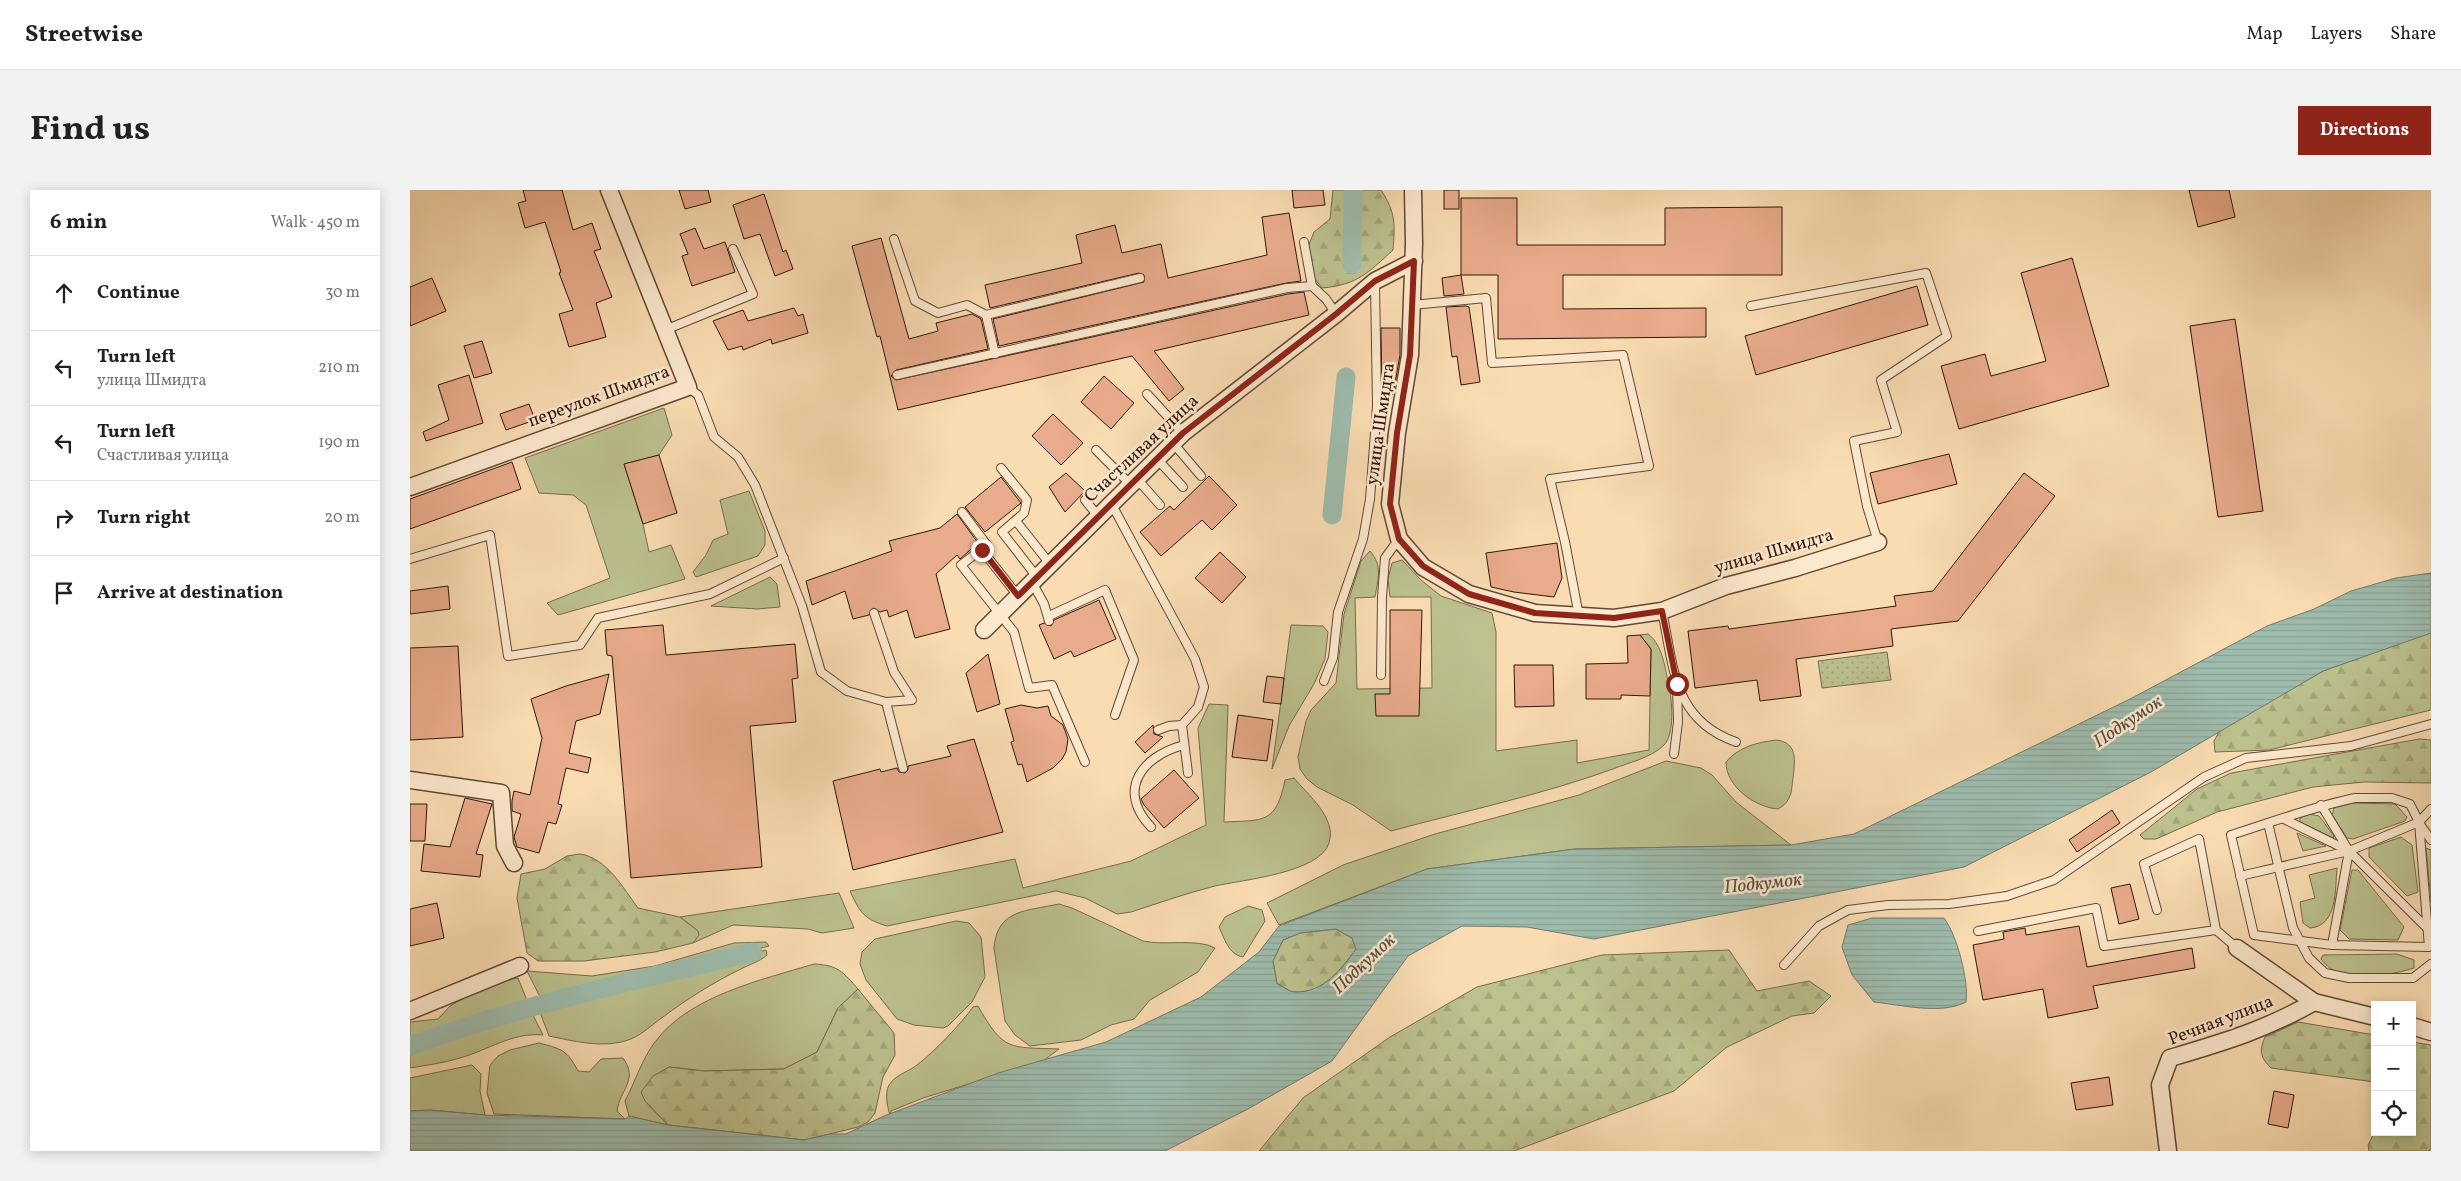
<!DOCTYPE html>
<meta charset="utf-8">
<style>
:root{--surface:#fff;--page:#f2f2f2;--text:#202124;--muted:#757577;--line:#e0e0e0;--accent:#8f2418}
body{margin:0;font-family:Vollkorn,serif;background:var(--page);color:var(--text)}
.controls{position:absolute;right:15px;bottom:15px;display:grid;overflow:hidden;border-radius:0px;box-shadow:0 2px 12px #0003}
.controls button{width:45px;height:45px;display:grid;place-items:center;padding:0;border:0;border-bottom:1px solid var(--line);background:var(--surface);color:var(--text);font:25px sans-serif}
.stop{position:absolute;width:15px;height:15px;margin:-11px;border:4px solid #8f2418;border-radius:50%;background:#fff}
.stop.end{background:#8f2418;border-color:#fff;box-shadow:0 1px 5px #0008}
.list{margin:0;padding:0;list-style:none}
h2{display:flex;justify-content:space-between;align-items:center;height:65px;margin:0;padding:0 20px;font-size:21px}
h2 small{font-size:16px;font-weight:400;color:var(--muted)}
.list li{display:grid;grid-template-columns:32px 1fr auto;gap:15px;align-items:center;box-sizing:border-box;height:75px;padding:0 20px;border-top:1px solid var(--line)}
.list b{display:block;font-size:19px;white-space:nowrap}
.list p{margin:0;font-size:16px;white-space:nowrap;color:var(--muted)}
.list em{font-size:16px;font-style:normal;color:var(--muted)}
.icon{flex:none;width:28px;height:28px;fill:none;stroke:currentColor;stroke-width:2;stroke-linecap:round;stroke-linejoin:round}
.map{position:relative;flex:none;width:2021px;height:961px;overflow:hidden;border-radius:0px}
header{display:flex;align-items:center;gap:30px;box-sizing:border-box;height:70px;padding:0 25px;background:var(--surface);border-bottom:1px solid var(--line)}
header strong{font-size:24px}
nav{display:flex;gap:28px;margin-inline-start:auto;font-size:18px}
.intro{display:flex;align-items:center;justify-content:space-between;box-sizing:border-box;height:120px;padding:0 30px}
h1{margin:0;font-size:35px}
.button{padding:12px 22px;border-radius:0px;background:var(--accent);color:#fff;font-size:18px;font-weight:700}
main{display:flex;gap:30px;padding:0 30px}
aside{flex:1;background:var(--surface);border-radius:0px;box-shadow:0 2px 12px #0003}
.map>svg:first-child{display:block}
</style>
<header>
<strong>Streetwise</strong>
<nav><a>Map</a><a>Layers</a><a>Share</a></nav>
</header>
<div class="intro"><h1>Find us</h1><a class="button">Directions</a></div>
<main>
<aside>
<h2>6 min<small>Walk · 450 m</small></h2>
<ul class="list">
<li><svg class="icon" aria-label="ahead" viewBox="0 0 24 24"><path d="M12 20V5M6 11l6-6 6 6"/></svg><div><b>Continue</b></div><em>30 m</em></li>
<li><svg class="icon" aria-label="left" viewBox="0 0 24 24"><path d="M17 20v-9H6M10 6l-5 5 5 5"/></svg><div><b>Turn left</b><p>улица Шмидта</p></div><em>210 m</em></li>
<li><svg class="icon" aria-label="left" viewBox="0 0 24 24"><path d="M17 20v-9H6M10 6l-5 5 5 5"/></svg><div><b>Turn left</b><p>Счастливая улица</p></div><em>190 m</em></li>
<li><svg class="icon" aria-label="right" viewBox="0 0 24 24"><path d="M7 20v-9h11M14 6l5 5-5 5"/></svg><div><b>Turn right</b></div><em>20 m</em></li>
<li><svg class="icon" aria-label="arrive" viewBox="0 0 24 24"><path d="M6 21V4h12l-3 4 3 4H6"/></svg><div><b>Arrive at destination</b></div></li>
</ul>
</aside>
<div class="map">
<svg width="2021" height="961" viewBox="0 0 2021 961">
<defs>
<pattern id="forest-firs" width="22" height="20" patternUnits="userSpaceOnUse" patternTransform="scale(1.25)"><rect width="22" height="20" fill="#bcc18e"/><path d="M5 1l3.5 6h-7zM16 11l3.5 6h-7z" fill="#a2a579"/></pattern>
<pattern id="park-dots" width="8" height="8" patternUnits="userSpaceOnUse" patternTransform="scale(1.25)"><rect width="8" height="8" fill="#bcc18e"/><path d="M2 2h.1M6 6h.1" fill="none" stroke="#a2a579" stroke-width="1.8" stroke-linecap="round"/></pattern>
<pattern id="water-rules" width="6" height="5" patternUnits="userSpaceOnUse" patternTransform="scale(1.25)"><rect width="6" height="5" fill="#9ebcad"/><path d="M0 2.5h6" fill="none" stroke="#88a194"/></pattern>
</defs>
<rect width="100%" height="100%" fill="#fadcb2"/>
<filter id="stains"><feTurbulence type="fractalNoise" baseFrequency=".004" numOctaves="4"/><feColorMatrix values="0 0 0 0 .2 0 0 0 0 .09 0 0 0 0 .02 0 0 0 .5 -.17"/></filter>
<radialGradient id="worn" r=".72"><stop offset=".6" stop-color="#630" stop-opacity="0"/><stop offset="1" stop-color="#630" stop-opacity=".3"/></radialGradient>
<g fill="#bcc18e" stroke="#766c4d">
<path d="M254,218L262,245L249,265L214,274L233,334L239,362L261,355L275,389L148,425L137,413L200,388L176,315L163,305L129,303L115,268Z"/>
<path d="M339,301L355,341V355L348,366L286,387L283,382L296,365L303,350L318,344L310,310Z"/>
<path d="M960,361C973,376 968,388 965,407L945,408L947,499L1022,498L1021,407H980L978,389L982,373L992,370L1011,390L1031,406L1082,423L1086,442V561L1167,550V573L1239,560L1241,459L1230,445L1238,444C1253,455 1255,479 1259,496C1262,510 1265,544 1254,555C1241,568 1220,572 1203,579C1131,605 1055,621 981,641L943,615L907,597L897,589L890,579L888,567L896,531L901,520L926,493L934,424L951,371Z"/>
<path d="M360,387L367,394L370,417L347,419L301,416Z"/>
<path d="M881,435L913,436L918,442L915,469L904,494L879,536L862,579Z"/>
<path d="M799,514L818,515L814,632C854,630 866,634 875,590L884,588C898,605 927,628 919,653C910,683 831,690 805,696C777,703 749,713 721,722L707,724L675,708L646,701L477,736C454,729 450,723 440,701L605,669L613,698L721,671L796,635L788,538Z"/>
<path d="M1367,550C1388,553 1385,571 1383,588C1382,594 1382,603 1379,608C1377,613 1372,617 1368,619C1344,617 1316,596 1316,572C1328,557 1348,552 1367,550Z"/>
<path d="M1256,571L1291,578L1302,585L1326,612L1381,655L1165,659L1017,679L869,735L857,713L933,675L1025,644L1169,605Z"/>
<path d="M1943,613L1985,614L1997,627L1995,631L1943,649L1937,648L1922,625L1924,618Z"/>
<path d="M1899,624L1909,626L1924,646L1923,648L1890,632V628Z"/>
<path d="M1887,643L1916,656L1893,661Z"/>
<path d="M1991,647L2002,655L2008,702L1997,706L1959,667V658Z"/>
<path d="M2016,658L2021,660V712Z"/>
<path d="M1927,678C1925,698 1928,736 1900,738L1893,733L1890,712L1905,708L1899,685Z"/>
<path d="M1942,680H1948L1994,737L1988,750L1939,749L1930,740Z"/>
<path d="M429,703L444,738L412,743L398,739L323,735L283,753L288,741L270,727Z"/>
<path d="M649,714L662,718L733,751C755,756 787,748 805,758L788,782L740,810L724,829L701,835L671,850L620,856L605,845L595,831L584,758C587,719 617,721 649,714Z"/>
<path d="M838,716L852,720L855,731L833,767C819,765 814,748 809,737L815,727Z"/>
<path d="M546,731L559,733L571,747L575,787L562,812L538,836L533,838L504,835L487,829L456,790L450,774L452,762L465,749Z"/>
<path d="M356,752L359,756L132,811L117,781L182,786L245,776L324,753Z"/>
<path d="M356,760L357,765C349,772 340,774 331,779C304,792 277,809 253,827C240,836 230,847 215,851C191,858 163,851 139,846L128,817Z"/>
<path d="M1987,764L2004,770V778C1983,785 1942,791 1923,780C1918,777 1914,773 1911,769L1913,765Z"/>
<path d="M404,774C428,775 433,782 448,799L428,818L407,862L374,879L294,881L259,877L235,911L258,935L219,926L215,911C225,892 232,869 245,852C279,806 351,790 404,774Z"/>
<path d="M108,788L120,818L53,838L0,851V832L28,829L40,816L80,793Z"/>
<path d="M568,816C594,862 599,857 649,859L633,871L513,908L481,921V928C478,920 474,904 479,895C485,885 498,882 507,875C524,862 551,834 563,817Z"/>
<path d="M123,825L133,845C103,842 78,860 50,868C34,873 17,875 0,878V859Z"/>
<path d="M129,853C152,859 157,860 168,881L179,882L191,869L213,868C229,890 210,899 207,921L215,929L84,924L77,903L80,875L88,866L100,860Z"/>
<path d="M62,875L71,884L70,901L75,925L20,920L0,921V888Z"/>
</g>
<g fill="url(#forest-firs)" stroke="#766c4d">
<path d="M923,0H971C986,23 985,34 983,60C958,83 947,95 912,98L902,85L898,57L904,42L920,29Z"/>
<path d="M2016,443H2021V520L1859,560L1805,562L1804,551L1810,540L1913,481Z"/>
<path d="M2009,549L2021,550V593L1954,592L1903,597L1807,622L1746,649H1734L1730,645L1787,599L1821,583Z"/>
<path d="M170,664C197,668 213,698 228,718L270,727L288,741L289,745L283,753L245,762L174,771H128L117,763L107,708L111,684L135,679L157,666Z"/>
<path d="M926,739L942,748L946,759C931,779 913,804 885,802C879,802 872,796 867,793L863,771L873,750L890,743Z"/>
<path d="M1319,760L1347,801L1399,791L1421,806L1404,823L1382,826L1317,857L1264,901L1104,961H849L893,908L980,847L1067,797L1192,765Z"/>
<path d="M448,799L484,843L485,865L473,887L465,923L458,932L448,937L395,950L258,935L235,911L231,902L243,886L259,877L294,881L374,879L407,862L428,818Z"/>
<path d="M1888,832L1965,845V892L1861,878C1850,867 1849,861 1855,847Z"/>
<path d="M2002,852L2021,855V961H1959L1958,955L1965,941L2002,942Z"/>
</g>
<path fill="url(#park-dots)" stroke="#766c4d" d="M1477,462L1481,490L1412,498L1408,471Z"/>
<g fill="url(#water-rules)" stroke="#727a6d" fill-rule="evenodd">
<path d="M2021,383V443L1913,481L1741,582L1554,677L1184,749L1117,737L1052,736L998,766L922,871L838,919L755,961H0V921L20,920L75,925L215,929L219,926L258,935L394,950L420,944H436L474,926L588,883L696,852L791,807L849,762L869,736L1017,679L1165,659L1381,655L1444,644L1722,508L1857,436L1904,419L1941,401L1986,388ZM926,739L942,748L946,759C932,779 913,803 885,802C879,802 872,796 867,794L863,771L873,750L890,743Z"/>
<path d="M1462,728H1534C1547,745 1559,791 1556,812C1531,825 1492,815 1464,812L1442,785L1432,757L1438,735Z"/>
</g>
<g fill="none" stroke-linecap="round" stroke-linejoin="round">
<g stroke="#9ebcad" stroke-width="19">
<path d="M942,74L943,0"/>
<path d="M922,325L936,187"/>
<path d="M0,856C111,815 228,790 343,762"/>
</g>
</g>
<g fill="#e8ab8b" stroke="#30160c">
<path d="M113,0H152L163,40L182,33L191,59L184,61L202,107L186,113L196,147L159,157L149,124L163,120L149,83L151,82L135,32L115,38L108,13L116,11Z"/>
<path d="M269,0H298L301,12L275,19Z"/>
<path d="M882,0H913L915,15L884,18Z"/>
<rect x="1034" y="0" width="15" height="19"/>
<path d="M1779,0H1819L1825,27L1788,37Z"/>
<path d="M354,4L373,62L376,60L383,79L365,86L350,44L334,49L323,15Z"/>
<path d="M1051,8H1107V55H1255V18L1372,17V85H1153V119L1296,118V147L1088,149V85H1051Z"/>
<path d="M879,23L891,91L876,93L589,156L583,129L734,92V85L729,83L580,118L575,95L672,73L666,45L705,35L712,63L751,54L758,88L857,65L852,27Z"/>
<path d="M285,38L294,59L315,52L325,82L282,96L272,66L278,64L270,44Z"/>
<path d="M471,48L499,149L528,141L526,133L562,124L571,129L578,159L486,180L481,186L486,190L878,104L894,102L899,125L744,161L774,199L759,211L722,166L488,220L470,146L467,147L442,56Z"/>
<path d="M1662,68L1699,196L1549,239L1531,176L1575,164L1581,186L1636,171L1611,83Z"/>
<path d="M1051,85L1054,104L1034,106L1032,88Z"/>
<path d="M22,88L36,121L0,136V97Z"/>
<path d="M1507,96L1518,135L1346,185L1335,146Z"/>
<path d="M1056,116L1059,117L1070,192L1051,195L1047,166L1042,167L1036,117Z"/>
<path d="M384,118L388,126L393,124L398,143L362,154L361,149L333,160L332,156L318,160L303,131L333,120L338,131Z"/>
<path d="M1825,129L1853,321L1808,327L1780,136Z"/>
<path d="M971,138H990V165L983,204H972Z"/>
<path d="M72,151L82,183L64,188L54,156Z"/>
<path d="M59,185L73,233L16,251L13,242L39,230L28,195Z"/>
<path d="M694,186L724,213L701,239L671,212Z"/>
<path d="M119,214L125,230L96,240L90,224Z"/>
<path d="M643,224L673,253L651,275L622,246Z"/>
<path d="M1539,264L1547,294L1468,314L1460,283Z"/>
<path d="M249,265L267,323L233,334L214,274Z"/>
<path d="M102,272L111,299L0,339V309Z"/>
<path d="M656,283L675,301L655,322L639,297Z"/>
<path d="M1614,283L1645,306L1548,431L1481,439L1483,456L1386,469L1391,506L1350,511L1347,490L1285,498L1278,441L1318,436L1319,439L1486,416L1484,406L1523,401Z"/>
<path d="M799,286L827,315L802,340L792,330L751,366L730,342L760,316L764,320Z"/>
<path d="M591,287L611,313L575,342L555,317Z"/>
<path d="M547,324L568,353L550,369L547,365L526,384L540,439L505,448L497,420L479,427L477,420L470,422L463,418L459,425L443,429L435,401L402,415L396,391L482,361L479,351L530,338Z"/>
<path d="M1147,353L1152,388L1144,407L1104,402L1081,397L1076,363Z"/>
<path d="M810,362L836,387L812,413L785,388Z"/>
<path d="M38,396L40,419L0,424V401Z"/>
<path d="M689,410L706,449L664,467L661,461L644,469L629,435L634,433L641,436L644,430Z"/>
<path d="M980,420H1012L1009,526H966L965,504H980Z"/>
<path d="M253,435L256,465L385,454L388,488L382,489L386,532L340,536L352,677L221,688L202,466L197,465L195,440Z"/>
<path d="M1230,445L1241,459L1240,506L1211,505V509H1176V474L1218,473L1217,446Z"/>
<path d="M48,456L53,547L0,550V458Z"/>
<path d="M578,464L590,514L567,522L556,483Z"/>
<path d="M1104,475H1143L1144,516L1105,517Z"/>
<path d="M199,484L190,524L166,531L159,563L181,568L178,583L156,578L148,614L152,615L146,634L138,632L129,663L107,657L104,647L111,624L102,621V611L104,601L120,605L132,548L121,509L156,496Z"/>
<path d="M857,486L874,488L871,514L853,512Z"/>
<path d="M611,515L627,518L638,516L641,526L653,535L658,549L656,562L652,569L643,578L617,592L612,574L608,575L601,552L604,551L595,519Z"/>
<path d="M828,525L863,530L857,571L822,567Z"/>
<path d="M743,535L744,544L753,547L735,563L725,552Z"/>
<path d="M564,549L593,642L443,680L423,591L470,579L471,582L487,578L489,582L495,583L498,580V576L541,566L537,556Z"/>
<path d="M764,580L789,608L754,638L734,615L731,609Z"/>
<path d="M55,608L82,614L66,664L73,665L70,687L11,681L14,654L40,657Z"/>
<path d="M0,614H17L15,651H0Z"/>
<path d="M1702,620L1710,633L1667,662L1659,650Z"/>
<path d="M1720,694L1729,729L1709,734L1701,698Z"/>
<path d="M27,713L34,748L0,756V719Z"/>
<path d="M1669,736L1677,777L1782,758L1785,778L1683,796L1688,818L1638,828L1633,799L1573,810L1563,755L1594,749L1593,742L1615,738L1616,745Z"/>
<path d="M1699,887L1703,915L1666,920L1661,893Z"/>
<path d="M1864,901L1884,905L1878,938L1858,934Z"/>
</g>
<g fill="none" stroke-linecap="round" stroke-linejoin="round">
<defs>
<g id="service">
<path d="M484,49L505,111L528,123L557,115L576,125L585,164"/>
<path d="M894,52L902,96"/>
<path d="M1002,115L1076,108L1082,173L1213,165L1239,276L1140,289L1155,352L1169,426"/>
<path d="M1341,116L1516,83L1537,146L1471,190L1487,242L1444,251L1457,316L1468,352"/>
<path d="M576,125L730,88"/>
<path d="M255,140L343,104L323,59"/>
<path d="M487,185L877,98L902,96L916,109L926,124"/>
<path d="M278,197L288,205L304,247L328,267L345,295L392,416L411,482L437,501L476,512L493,578"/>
<path d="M737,204L773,243"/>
<path d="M763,253L791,286"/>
<path d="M686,260L721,295"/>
<path d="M747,269L773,297"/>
<path d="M591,278L617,310L614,323L592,342L627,387"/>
<path d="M727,289L750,315"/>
<path d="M675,310L688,326"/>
<path d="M701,313L785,469L794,497L788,517L772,535L778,583"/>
<path d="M552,322L577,355L551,375L604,442L619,498L642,495L675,572"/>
<path d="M606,331L640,374"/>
<path d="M572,360L608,406"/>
<path d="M0,369L80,345L98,466L170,455L188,428L300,404L374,368"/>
<path d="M622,392L634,414L639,431"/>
<path d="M1252,421C1264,478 1263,530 1326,552"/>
<path d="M464,423L484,482L502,510L476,512"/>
<path d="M639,426L695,400L724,470L705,525"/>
<path d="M971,485L972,407L975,368L989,349"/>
<path d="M914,491L923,468L928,422L953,349L960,309L967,216L965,93"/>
<path d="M748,540L759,536L772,535"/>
<path d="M1264,564L1268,532L1267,498"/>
<path d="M1945,608H1982L2000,614L2009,632L2019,757L1922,755L1844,745L1821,645C1862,632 1902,617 1945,608Z"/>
<path d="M1911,615L1939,661L2018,739"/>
<path d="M1874,629L1939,661"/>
<path d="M1858,633L1883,738L1899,768L1915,783L1939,788H2003L2021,774"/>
<path d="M2009,633L2021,650"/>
<path d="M741,637C706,600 732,566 774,555"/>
<path d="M1830,686L1939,661"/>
<path d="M1747,720L1734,674L1789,649L1806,740L1827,758"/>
<path d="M1568,741L1686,718L1694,756L1806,740"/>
<path d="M1922,755L1939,661L2009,632L2021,619"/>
<path d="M1374,775L1409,736L1438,720L1478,715L1539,714L1597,706L1644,690L1794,587L1836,568L1941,556L2021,534"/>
</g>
<g id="minor">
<path d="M1003,0L1004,54L1000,165L987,243L980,314L989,349L1013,377L1059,404L1125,423L1204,428L1252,421L1316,396L1385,378L1468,352"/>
<path d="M0,297L278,197L199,0"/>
<path d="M574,440L773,243L926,124L965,91L1004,71"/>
<path d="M0,590L91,603L95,656L104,673"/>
<path d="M1827,758L1904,812L1965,827"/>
<path d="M0,821L110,776"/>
<path d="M2002,836L2021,842"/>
<path d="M1758,961L1750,895L1760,868C1814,852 1855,840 1904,812"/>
</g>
</defs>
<use href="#service" stroke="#624836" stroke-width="10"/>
<use href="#minor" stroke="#624836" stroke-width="19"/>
<use href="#service" stroke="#fce8cd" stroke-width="8"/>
<use href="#minor" stroke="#fce8cd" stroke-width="16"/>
</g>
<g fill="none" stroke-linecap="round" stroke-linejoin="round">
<path stroke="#8f2418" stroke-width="6" d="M572,360L608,406L773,243L926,124L965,91L1004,71L1000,165L987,243L980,314L989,349L1013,376L1059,404L1125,423L1204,428L1252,421L1267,494"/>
</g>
<g text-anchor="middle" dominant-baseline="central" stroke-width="5" stroke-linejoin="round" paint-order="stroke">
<g font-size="18" fill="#30160c" stroke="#fce8cd">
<text transform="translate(189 207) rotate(-20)">переулок Шмидта</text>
<text transform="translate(971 234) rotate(-82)">улица Шмидта</text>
<text transform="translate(732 259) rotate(-43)">Счастливая улица</text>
<text transform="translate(1364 362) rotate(-16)">улица Шмидта</text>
<text transform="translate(1811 831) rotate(-21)">Речная улица</text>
</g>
<g font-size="19" font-style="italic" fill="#565044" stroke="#fce8cd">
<text transform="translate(1718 532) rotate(-34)">Подкумок</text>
<text transform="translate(1353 694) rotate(-6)">Подкумок</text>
<text transform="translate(954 774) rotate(-43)">Подкумок</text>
</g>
</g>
<rect width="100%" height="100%" filter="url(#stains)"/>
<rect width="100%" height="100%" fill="url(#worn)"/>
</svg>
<div class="controls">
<button>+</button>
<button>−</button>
<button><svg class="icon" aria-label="locate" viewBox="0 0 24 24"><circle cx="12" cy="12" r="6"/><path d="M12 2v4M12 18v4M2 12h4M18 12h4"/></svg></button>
</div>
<div class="stop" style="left:1267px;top:494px"></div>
<div class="stop end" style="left:572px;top:360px"></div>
</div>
</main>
